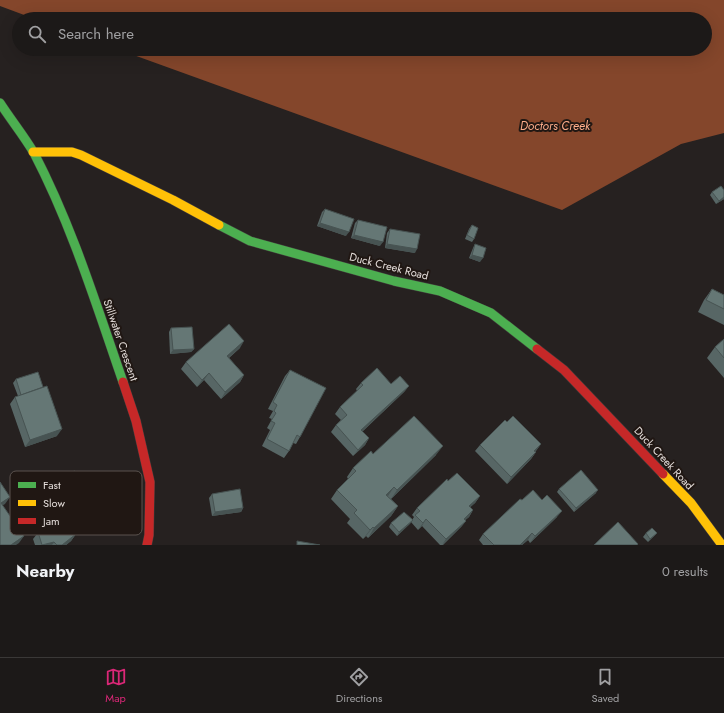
<!DOCTYPE html>
<style>
:root{--surface:#1c1918;--page:#252221;--text:#f1f3f6;--muted:#a0a0a2;--line:#3a3837;--accent:#db2777}
body{margin:0;font-family:Jost,sans-serif;background:var(--page);color:var(--text)}
.list{margin:0;padding:0;list-style:none}
h2{display:flex;justify-content:space-between;align-items:center;height:52px;margin:0;padding:0 16px;font-size:17px}
h2 small{font-size:13px;font-weight:400;color:var(--muted)}
.icon{flex:none;width:22px;height:22px;fill:none;stroke:currentColor;stroke-width:2;stroke-linecap:round;stroke-linejoin:round}
.map{position:relative;flex:none;width:724px;height:545px;overflow:hidden}
.search{position:absolute;background:var(--surface);box-shadow:0 4px 16px #0002;left:12px;right:12px;top:12px;height:44px;display:flex;align-items:center;gap:10px;box-sizing:border-box;padding:0 14px;border-radius:22px;color:var(--muted);font-size:15px}
.sheet{height:112px;background:var(--surface)}
nav{display:flex;justify-content:space-around;align-items:center;box-sizing:border-box;height:56px;border-top:1px solid var(--line);background:var(--surface);font-size:11px;color:var(--muted)}
nav a{display:grid;justify-items:center;gap:2px}
nav .on{color:var(--accent)}
.map>svg:first-child{display:block}
</style>
<div class="map">
<svg width="724" height="545" viewBox="0 0 724 545">
<rect width="100%" height="100%" fill="#262120"/>
<path fill="#84462b" d="M0,0H724V133L681,144L562,210L117,49H705V19H35L0,6Z"/>
<g fill="none" stroke-linecap="round" stroke-linejoin="round">
<defs>
<g id="fast">
<path d="M0,103C11,120 24,136 34,153C72,226 96,304 123,382"/>
<path d="M219,225L250,241L394,281L440,291L491,313L537,349"/>
</g>
<g id="slow">
<path d="M33,152H72L81,155L173,200L219,225"/>
<path d="M663,474L691,503L722,545"/>
</g>
<g id="jam">
<path d="M537,349L564,370L663,474"/>
<path d="M123,382L136,421L150,482L149,535L147,545"/>
</g>
</defs>
<use href="#fast" stroke="#423d3c" stroke-width="10"/>
<use href="#slow" stroke="#423d3c" stroke-width="10"/>
<use href="#jam" stroke="#423d3c" stroke-width="10"/>
<use href="#fast" stroke="#4caf50" stroke-width="9"/>
<use href="#slow" stroke="#ffc107" stroke-width="9"/>
<use href="#jam" stroke="#c62828" stroke-width="9"/>
</g>
<g fill="#576665">
<path d="M724,190V199L716,204L710,195L712,192Z"/>
<path d="M325,209L346,236L317,226L322,212Z"/>
<path d="M358,220L380,246L351,238L355,223Z"/>
<path d="M472,225L474,239L472,242L465,239L469,229Z"/>
<path d="M390,229L415,253L385,248L387,233Z"/>
<path d="M475,244L480,262L469,258L473,248Z"/>
<path d="M712,289L724,295V325L698,312L704,300Z"/>
<path d="M171,328L194,349L191,352L170,354L169,332Z"/>
<path d="M724,339V378L707,358L715,347Z"/>
<path d="M240,348L229,358L244,375L240,382L221,399L204,380L197,387L181,369L186,362Z"/>
<path d="M290,370L300,437L296,444L293,443L289,451L284,458L262,446L270,430L267,428L272,419L269,418L273,411L268,409L285,376Z"/>
<path d="M16,379L43,387L57,436L25,447L10,404L15,397L18,396L13,383Z"/>
<path d="M361,383L391,384L409,386L404,392L362,432L369,438L365,445L353,456L331,432L336,425L341,420L335,414L340,407L357,391L356,389Z"/>
<path d="M507,422L541,444L535,452H536L531,459L507,484L475,451L480,445Z"/>
<path d="M373,454L436,455L391,499L398,506L391,516L368,538L366,536L363,539L347,523L350,519L331,499L337,490L348,479L347,477L353,468Z"/>
<path d="M47,479L71,534H76L71,541L66,545H35L33,539L37,534L30,510L35,504L31,491L36,484L45,482Z"/>
<path d="M448,481L480,496L475,503L470,507L473,510L469,517L465,520L466,521L461,527L443,545H440L422,526L418,530L411,522L397,536L389,527L391,523L412,520L414,517L412,515L417,508Z"/>
<path d="M559,489L596,493L574,512L557,492Z"/>
<path d="M212,494L243,508L241,512L212,516L209,498Z"/>
<path d="M522,500L557,517L530,543L528,540L522,545H483L479,540L483,534Z"/>
<path d="M646,533H657L648,542L643,537Z"/>
</g>
<g fill="#475352">
<path d="M724,197V199L716,204L719,201Z"/>
<path d="M320,223L349,232L346,236L317,226Z"/>
<path d="M354,235L383,242L380,246L351,238Z"/>
<path d="M387,244L417,249L415,253L385,248Z"/>
<path d="M472,255L483,258L480,262L469,258Z"/>
<path d="M244,341L240,348L222,363L227,356Z"/>
<path d="M194,349L191,352L170,354L173,350Z"/>
<path d="M209,373L204,380L197,387L202,380Z"/>
<path d="M244,375L240,382L221,399L225,392Z"/>
<path d="M409,386L404,392L356,437L361,430Z"/>
<path d="M62,429L57,436L25,447L30,440Z"/>
<path d="M369,438L365,445L353,456L358,450Z"/>
<path d="M541,444L536,451L529,458L534,451Z"/>
<path d="M443,446L436,455L391,499L397,490Z"/>
<path d="M536,452L531,459L507,484L511,477Z"/>
<path d="M394,487L388,496L386,495Z"/>
<path d="M598,490L596,493L574,512L576,508Z"/>
<path d="M480,496L475,503L464,513L469,506Z"/>
<path d="M10,497L5,504L0,507L1,503Z"/>
<path d="M398,506L391,516L368,538L374,528Z"/>
<path d="M243,508L241,512L212,516L215,512Z"/>
<path d="M473,510L469,517L459,526L464,519Z"/>
<path d="M562,511L557,517L530,543L535,536Z"/>
<path d="M426,519L422,526L418,530L423,523Z"/>
<path d="M413,520L410,524L397,536L399,532Z"/>
<path d="M466,521L461,527L442,545L446,539Z"/>
<path d="M373,527L366,536L363,539L370,530Z"/>
<path d="M532,533L528,540L522,545H520Z"/>
<path d="M657,533L648,542L650,539Z"/>
<path d="M76,534L71,541L66,545H62Z"/>
<path d="M24,536L19,543L16,545H11Z"/>
<path d="M54,542L52,545H43Z"/>
</g>
<g fill="#657775" stroke="#475352">
<path d="M721,186L724,190V197L719,201L712,192Z"/>
<path d="M325,209L354,219L349,232L320,223Z"/>
<path d="M358,220L387,227L383,242L354,235Z"/>
<path d="M472,225L478,228L474,239L467,235Z"/>
<path d="M390,229L420,234L417,249L387,244Z"/>
<path d="M475,244L486,248L483,258L472,255Z"/>
<path d="M712,289L724,295V309L706,300Z"/>
<path d="M229,324L244,341L227,356L244,375L225,392L209,373L202,380L186,362Z"/>
<path d="M192,327L194,349L173,350L171,328Z"/>
<path d="M724,339V358L715,347Z"/>
<path d="M377,368L391,384L400,376L409,386L361,430L369,438L358,450L336,425L347,415L340,407L363,385L361,383Z"/>
<path d="M290,370L326,388L300,437L297,435L289,451L267,439L275,423L271,421L276,413L274,411L277,405L273,402Z"/>
<path d="M38,372L43,387L21,395L16,379Z"/>
<path d="M47,386L62,429L30,440L15,397Z"/>
<path d="M414,416L443,446L397,490L394,487L386,495L398,506L374,528L373,527L370,530L354,513L357,510L337,490L356,471L353,468L371,451L373,454Z"/>
<path d="M513,416L541,444L534,451L536,452L511,477L480,445L505,420L507,422Z"/>
<path d="M581,470L598,490L576,508L559,489Z"/>
<path d="M75,471L80,490L71,534H76L62,545H57L54,542L42,545L38,532L43,531L35,503L41,502L36,484L47,481V479Z"/>
<path d="M457,473L480,496L469,506L473,510L464,519L466,521L446,539L426,519L423,523L415,515L420,511L417,508L447,479L448,481Z"/>
<path d="M0,482L10,497L1,503L24,536L11,545H0Z"/>
<path d="M240,489L243,508L215,512L212,494Z"/>
<path d="M533,490L542,500L547,495L562,511L535,536L532,533L520,545H494L483,534L520,499L522,500Z"/>
<path d="M404,512L413,520L399,532L391,523Z"/>
<path d="M618,522L638,544L637,545H594Z"/>
<path d="M652,528L657,533L650,539L646,533Z"/>
<path d="M297,541L320,545H297Z"/>
</g>
<g text-anchor="middle" dominant-baseline="central" stroke-width="4" stroke-linejoin="round" paint-order="stroke">
<g font-size="11" fill="#e5dedb" stroke="#201713">
<text transform="translate(389 266) rotate(14)">Duck Creek Road</text>
<text transform="translate(121 340) rotate(71)">Stillwater Crescent</text>
<text transform="translate(664 458) rotate(47)">Duck Creek Road</text>
</g>
<g font-size="12" font-style="italic" fill="#fbac8a" stroke="#201713">
<text x="555" y="126">Doctors Creek</text>
</g>
</g>
<rect x="10" y="471" width="132" height="64" rx="6" fill="#201713" stroke="#5b534f" stroke-width="1"/>
<rect x="18" y="482" width="18" height="6" fill="#4caf50"/>
<rect x="18" y="500" width="18" height="6" fill="#ffc107"/>
<rect x="18" y="518" width="18" height="6" fill="#c62828"/>
<g font-size="11" fill="#e5dedb">
<text x="43" y="489">Fast</text>
<text x="43" y="507">Slow</text>
<text x="43" y="525">Jam</text>
</g>
</svg>
<div class="search"><svg class="icon" aria-label="search" viewBox="0 0 24 24"><circle cx="10" cy="10" r="6"/><path d="M15 15l6 6"/></svg>Search here</div>
</div>
<section class="sheet">
<h2>Nearby<small>0 results</small></h2>
<ul class="list">
</ul>
</section>
<nav>
<a class="on"><svg class="icon" aria-label="map" viewBox="0 0 24 24"><path d="M3 6l6-2 6 2 6-2v14l-6 2-6-2-6 2zM9 4v14M15 6v14"/></svg>Map</a>
<a><svg class="icon" aria-label="directions" viewBox="0 0 24 24"><path d="M12 3l9 9-9 9-9-9zM9 14v-3h6M13 9l2 2-2 2"/></svg>Directions</a>
<a><svg class="icon" aria-label="saved" viewBox="0 0 24 24"><path d="M7 4h10v16l-5-4-5 4z"/></svg>Saved</a>
</nav>
